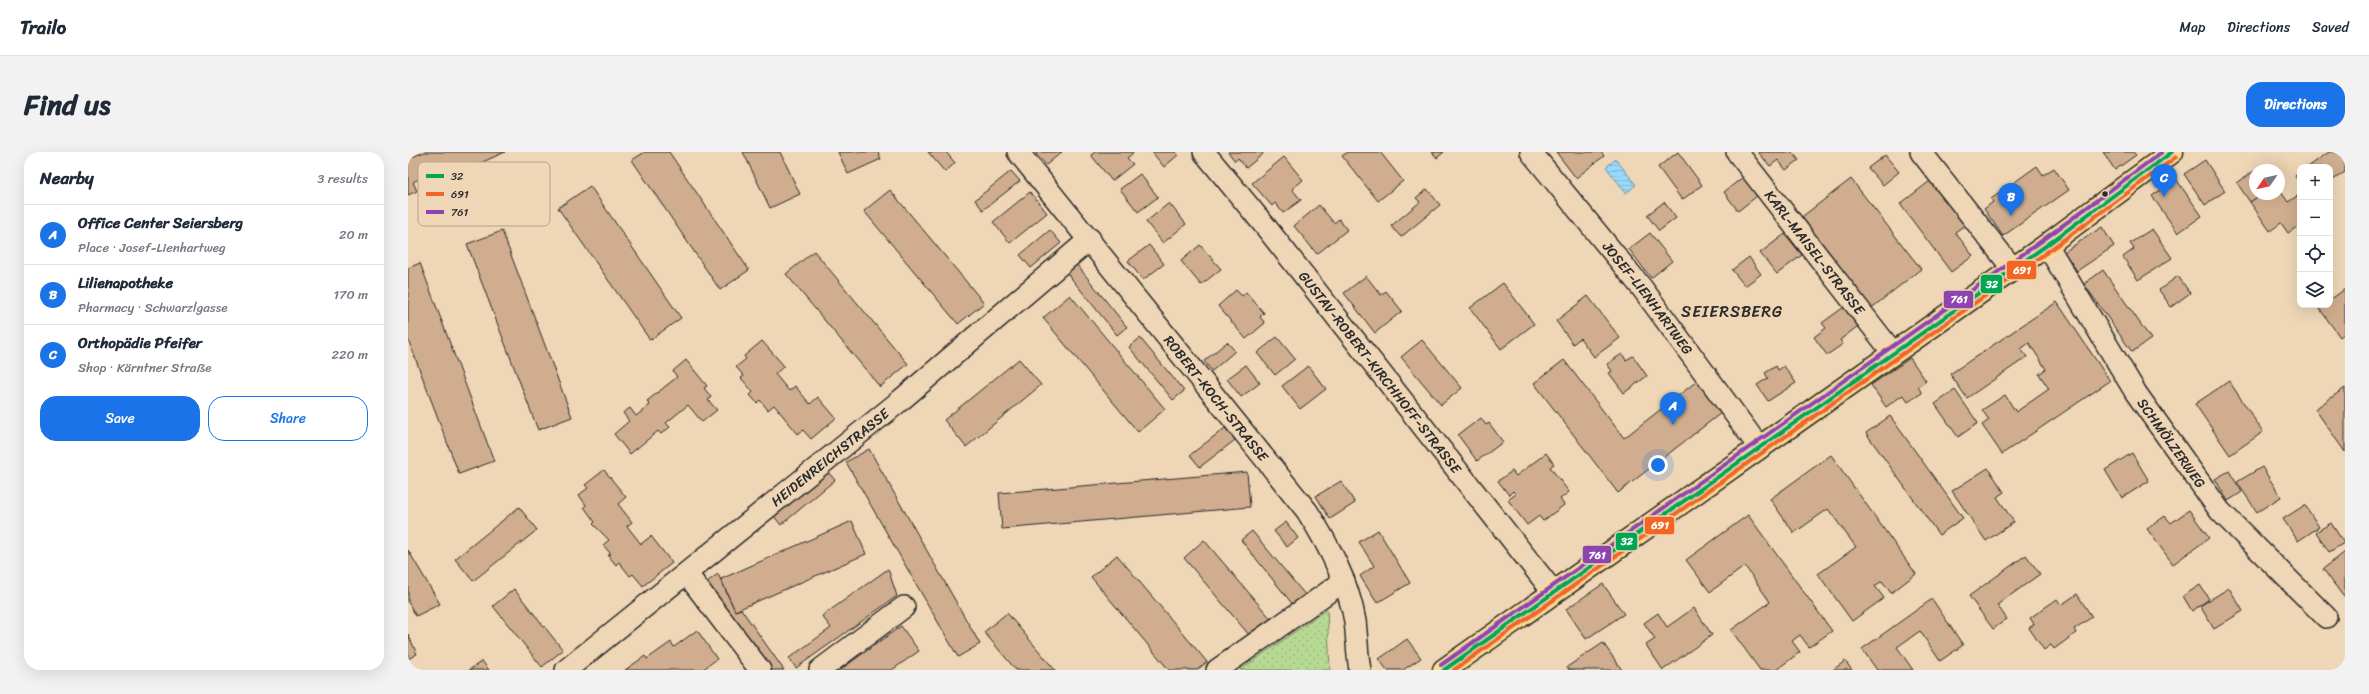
<!DOCTYPE html>
<meta charset="utf-8">
<style>
:root{--surface:#fff;--page:#f2f2f3;--text:#1f2937;--muted:#747a83;--line:#e0e1e3;--accent:#1a73e8}
body{margin:0;font-family:Sriracha,sans-serif;background:var(--page);color:var(--text)}
.controls{position:absolute;right:12px;top:12px;display:grid;overflow:hidden;border-radius:8px;box-shadow:0 4px 16px #0002}
.controls button{width:36px;height:36px;display:grid;place-items:center;padding:0;border:0;border-bottom:1px solid var(--line);background:var(--surface);color:var(--text);font:20px sans-serif}
.compass{position:absolute;left:1841px;top:12px;width:36px;height:36px;border-radius:50%;background:var(--surface);box-shadow:0 4px 16px #0002;rotate:236deg}
.you{position:absolute;left:1250px;top:313px;width:14px;height:14px;margin:-10px;border:3px solid #fff;border-radius:50%;background:#1a73e8;box-shadow:0 0 0 6px #1a73e833}
.badge{display:grid;place-items:center;width:26px;height:26px;border-radius:50%;background:var(--accent);color:#fff;font-size:13px;font-weight:700}
.pin{position:absolute;translate:-50% -33px;filter:drop-shadow(0 1px 2px #0008)}
.pin::after{content:'';position:absolute;top:21px;width:14px;height:12px;background:inherit;clip-path:polygon(0 0,100% 0,50% 100%)}
.list{margin:0;padding:0;list-style:none}
h2{display:flex;justify-content:space-between;align-items:center;height:52px;margin:0;padding:0 16px;font-size:17px}
h2 small{font-size:13px;font-weight:400;color:var(--muted)}
.list li{display:grid;grid-template-columns:26px 1fr auto;gap:12px;align-items:center;box-sizing:border-box;height:60px;padding:0 16px;border-top:1px solid var(--line)}
.list b{display:block;font-size:15px;white-space:nowrap}
.list p{margin:0;font-size:13px;white-space:nowrap;color:var(--muted)}
.list em{font-size:13px;font-style:normal;color:var(--muted)}
.actions{display:flex;gap:8px;padding:12px 16px}
.actions a{flex:1;padding:9px 0;border:1px solid var(--accent);border-radius:16px;text-align:center;font-size:14px;color:var(--accent)}
.actions .main{background:var(--accent);color:#fff}
.icon{flex:none;width:22px;height:22px;fill:none;stroke:currentColor;stroke-width:2;stroke-linecap:round;stroke-linejoin:round}
.map{position:relative;flex:none;width:1937px;height:518px;overflow:hidden;border-radius:16px}
header{display:flex;align-items:center;gap:24px;box-sizing:border-box;height:56px;padding:0 20px;background:var(--surface);border-bottom:1px solid var(--line)}
header strong{font-size:19px}
nav{display:flex;gap:22px;margin-inline-start:auto;font-size:14px}
.intro{display:flex;align-items:center;justify-content:space-between;box-sizing:border-box;height:96px;padding:0 24px}
h1{margin:0;font-size:28px}
.button{padding:10px 18px;border-radius:16px;background:var(--accent);color:#fff;font-size:14px;font-weight:700}
main{display:flex;gap:24px;padding:0 24px}
aside{flex:1;background:var(--surface);border-radius:16px;box-shadow:0 4px 16px #0002}
.map>svg:first-child{display:block}
</style>
<header>
<strong>Trailo</strong>
<nav><a>Map</a><a>Directions</a><a>Saved</a></nav>
</header>
<div class="intro"><h1>Find us</h1><a class="button">Directions</a></div>
<main>
<aside>
<h2>Nearby<small>3 results</small></h2>
<ul class="list">
<li><span class="badge">A</span><div><b>Office Center Seiersberg</b><p>Place · Josef-Lienhartweg</p></div><em>20 m</em></li>
<li><span class="badge">B</span><div><b>Lilienapotheke</b><p>Pharmacy · Schwarzlgasse</p></div><em>170 m</em></li>
<li><span class="badge">C</span><div><b>Orthopädie Pfeifer</b><p>Shop · Kärntner Straße</p></div><em>220 m</em></li>
</ul>
<div class="actions"><a class="main">Save</a><a>Share</a></div>
</aside>
<div class="map">
<svg width="1937" height="518" viewBox="0 0 1937 518">
<defs>
<pattern id="grass-dots" width="8" height="8" patternUnits="userSpaceOnUse"><rect width="8" height="8" fill="#b6d993"/><path d="M2 2h.1M6 6h.1" fill="none" stroke="#9dba7f" stroke-width="1.8" stroke-linecap="round"/></pattern>
<pattern id="water-rules" width="6" height="5" patternUnits="userSpaceOnUse"><rect width="6" height="5" fill="#99d9fb"/><path d="M0 2.5h6" fill="none" stroke="#84bad7"/></pattern>
</defs>
<rect width="100%" height="100%" fill="#eed6b6"/>
<filter id="ink" filterUnits="userSpaceOnUse"><feTurbulence type="fractalNoise" baseFrequency=".025" numOctaves="2"/><feDisplacementMap in="SourceGraphic" scale="8" xChannelSelector="R" yChannelSelector="G"/><feConvolveMatrix kernelMatrix="1 2 1 2 8 2 1 2 1" color-interpolation-filters="sRGB"/></filter>
<g filter="url(#ink)">
<path fill="url(#grass-dots)" stroke="#70825f" d="M919,457L922,518H832Z"/>
<path fill="url(#water-rules)" stroke="#6d93a8" d="M1208,7L1228,33L1218,41L1198,15Z"/>
<g fill="#cfad8e" stroke="#2b2b2b">
<path d="M16,0H97L26,32L21,22L5,30L9,39L0,43V7Z"/>
<path d="M237,0H261L341,118L312,138L224,8Z"/>
<path d="M335,0H372L392,42L362,56Z"/>
<path d="M430,0H470L473,7L440,22Z"/>
<path d="M520,0H538L547,11L537,20Z"/>
<path d="M630,0H654L638,13L628,2Z"/>
<path d="M687,0H726L719,6L725,12L704,29L683,3Z"/>
<path d="M744,0H768L770,3L756,15Z"/>
<path d="M820,0H854L855,2L838,16L830,6L827,9Z"/>
<path d="M940,0H972L995,29L970,49L934,4Z"/>
<path d="M1024,0H1036L1029,6Z"/>
<path d="M1148,0H1193L1196,4L1168,26Z"/>
<path d="M1270,0L1294,33L1274,48L1250,15Z"/>
<path d="M1350,0H1384L1391,8L1378,18L1370,8L1362,14Z"/>
<path d="M1695,0H1725L1728,3L1707,18Z"/>
<path d="M1921,0H1937V20L1922,30V15H1900Z"/>
<path d="M1477,3L1491,20L1475,33L1460,16Z"/>
<path d="M876,5L895,28L884,37L893,48L875,61L867,51L864,54L844,31Z"/>
<path d="M1797,8L1817,39L1797,53L1776,22Z"/>
<path d="M1629,14L1635,23L1646,16L1661,38L1595,84L1576,57L1585,50L1583,47Z"/>
<path d="M603,19L612,29L575,58L567,48Z"/>
<path d="M1846,19L1847,42H1854L1842,50L1829,31Z"/>
<path d="M1892,21V32L1887,24Z"/>
<path d="M732,22L750,45L730,60L712,37Z"/>
<path d="M1335,25L1349,44L1330,59L1316,40Z"/>
<path d="M1526,26L1560,71L1547,80L1565,104L1543,120L1492,52Z"/>
<path d="M1443,27L1513,117L1461,158L1391,67Z"/>
<path d="M1768,27L1794,64L1770,81L1744,44Z"/>
<path d="M182,34L273,166L242,188L150,56Z"/>
<path d="M1019,37L1032,53L993,85L983,74L1012,50L1008,46Z"/>
<path d="M1871,37L1880,50L1889,44L1892,48V73L1880,81L1873,71L1862,79L1842,50L1854,42H1871Z"/>
<path d="M482,38L576,151L550,172L456,59Z"/>
<path d="M622,40L639,61L602,91L585,70Z"/>
<path d="M1256,50L1268,66L1251,79L1239,63Z"/>
<path d="M761,51L778,72L755,91L738,70Z"/>
<path d="M911,53L926,71L931,67L939,78L909,102L886,74Z"/>
<path d="M1694,75L1706,94L1669,119L1656,100Z"/>
<path d="M1744,77L1764,106L1730,128L1715,105L1726,97L1722,91Z"/>
<path d="M642,78L653,91L623,116L612,103Z"/>
<path d="M94,79L164,265L130,278L59,92Z"/>
<path d="M1242,81L1264,109L1243,126L1221,97Z"/>
<path d="M1377,82L1394,103L1369,122L1352,101Z"/>
<path d="M741,93L756,112L735,128L720,109Z"/>
<path d="M792,93L813,117L793,133L773,109Z"/>
<path d="M406,99L500,212L472,235L378,122Z"/>
<path d="M1341,105L1353,122L1337,134L1324,118Z"/>
<path d="M12,111L86,309L51,322L0,187V116Z"/>
<path d="M669,113L719,175L709,183L659,121Z"/>
<path d="M1695,118L1743,187L1724,200L1676,132Z"/>
<path d="M958,124L973,143L978,139L994,159L967,181L936,141Z"/>
<path d="M1770,124L1782,141L1763,155L1751,138Z"/>
<path d="M1095,131L1126,172L1093,197L1062,156Z"/>
<path d="M1937,137V181L1932,185L1911,156L1915,153H1922V148Z"/>
<path d="M828,138L834,144L838,140L856,161L852,165L857,171L838,187L810,154Z"/>
<path d="M662,143L757,257L730,280L635,166Z"/>
<path d="M1180,144L1212,186L1186,205L1172,186L1165,192L1148,169Z"/>
<path d="M1649,150L1702,229L1594,302L1574,273L1581,268L1574,258L1597,243L1608,260L1641,237L1631,222L1638,217L1621,191L1613,197L1619,205L1559,246L1542,222Z"/>
<path d="M1436,155L1450,174L1432,188L1435,192L1419,203L1406,185L1418,176L1414,171Z"/>
<path d="M869,185L887,207L867,223L849,201Z"/>
<path d="M732,186L776,239L765,248L721,195Z"/>
<path d="M1014,188L1054,236L1033,253L993,205Z"/>
<path d="M354,189L376,214L367,222L381,239L387,234L402,252L410,245L428,266L403,287L395,278L390,282L366,253L360,258L352,248L349,251L342,243L345,240L333,226L336,224L328,215L338,207L336,204Z"/>
<path d="M819,190L827,199L804,219L796,209Z"/>
<path d="M1214,202L1218,208L1225,204L1239,224L1216,241L1201,221L1204,219L1199,212Z"/>
<path d="M1502,206L1518,229L1510,235L1514,241L1500,250L1495,243L1478,255L1463,233Z"/>
<path d="M611,207L633,233L558,295L536,268Z"/>
<path d="M278,208L299,234L296,236L303,245L300,248L309,258L294,270L280,253L258,271L262,275L253,282L250,279L222,302L206,282L221,269L215,261L222,256L228,264L242,253L239,249L269,225L265,219Z"/>
<path d="M1156,208L1216,286L1289,229L1313,261L1210,341L1126,231Z"/>
<path d="M838,213L852,231L833,245L819,227Z"/>
<path d="M900,214L918,237L892,257L874,234Z"/>
<path d="M1368,214L1370,218L1376,214L1388,231L1360,249L1349,233L1360,226L1357,221Z"/>
<path d="M1821,229L1855,280L1822,303L1787,252Z"/>
<path d="M1937,236V300L1907,257Z"/>
<path d="M1547,238L1570,271L1550,285L1527,252Z"/>
<path d="M1482,264L1555,366L1531,383L1458,281Z"/>
<path d="M1073,266L1078,273L1081,271L1095,290L1069,309L1050,283Z"/>
<path d="M817,276L827,288L792,315L782,303Z"/>
<path d="M461,297L572,492L550,505L438,310Z"/>
<path d="M1138,301L1146,312L1142,315L1161,340L1152,347L1156,353L1135,369L1131,364L1119,373L1100,348L1108,342L1105,339L1101,343L1090,329L1104,319L1108,324Z"/>
<path d="M1724,301L1741,329L1714,346L1697,318Z"/>
<path d="M1423,303L1508,422L1483,441L1474,429L1467,434L1476,446L1444,469L1410,422L1448,395L1420,357L1386,381L1362,347Z"/>
<path d="M1854,315L1873,345L1849,360L1829,330Z"/>
<path d="M1580,316L1596,340L1589,345L1606,370L1578,389L1544,339Z"/>
<path d="M196,318L218,345L210,352L224,370L219,374L233,392L243,384L264,411L235,434L225,422L222,424L211,410L208,413L200,403L203,402L195,393L201,388L185,372L187,370L176,355L178,353L171,343L180,336L177,333Z"/>
<path d="M419,319L427,328L373,373L365,363Z"/>
<path d="M1821,319L1834,340L1820,349L1807,327Z"/>
<path d="M839,320L842,355L594,377L591,341Z"/>
<path d="M933,329L947,351L922,367L908,344Z"/>
<path d="M1897,353L1911,375L1890,389L1875,367Z"/>
<path d="M111,355L129,378L65,429L47,407Z"/>
<path d="M1781,358L1801,386L1765,412L1739,377L1757,364L1763,371Z"/>
<path d="M1340,363L1424,479L1401,495L1392,483L1384,489L1392,500L1368,518H1352L1323,478L1362,450L1337,414L1302,440L1278,408Z"/>
<path d="M444,369L458,402L327,459L313,427Z"/>
<path d="M878,370L890,386L879,395L866,379Z"/>
<path d="M1923,371L1936,391L1921,400L1908,380Z"/>
<path d="M970,378L1002,431L969,451L952,424L966,414L951,390Z"/>
<path d="M844,379L898,444L886,454L833,388Z"/>
<path d="M796,388L863,467L842,484L776,406Z"/>
<path d="M0,398L32,452L8,464L0,450Z"/>
<path d="M1937,400V443L1935,444L1915,417Z"/>
<path d="M709,403L799,510L789,518H761L683,425Z"/>
<path d="M1618,403L1632,422L1589,453L1599,467L1585,477L1561,444Z"/>
<path d="M480,417L489,444L388,516L381,506L423,476L414,464Z"/>
<path d="M310,422L327,459L333,457L376,518H360L296,432Z"/>
<path d="M1195,432L1216,462L1178,487L1158,457Z"/>
<path d="M1792,433L1801,447L1784,459L1775,444Z"/>
<path d="M1821,436L1835,459L1806,477L1792,454Z"/>
<path d="M106,437L155,498L134,515L85,454Z"/>
<path d="M1669,442L1684,465L1666,477L1668,481L1646,497L1643,493L1636,498L1621,476L1626,472L1622,466L1649,447L1653,453Z"/>
<path d="M1524,447L1555,493L1532,509L1512,479L1489,495L1505,518H1469L1454,497Z"/>
<path d="M1286,456L1304,483L1255,518L1238,493L1247,487L1236,471L1250,461L1259,475Z"/>
<path d="M599,461L647,518H608L576,480Z"/>
<path d="M493,474L511,499L484,518H432Z"/>
<path d="M289,478L309,507L294,518H217L237,504L239,507L263,490L266,495Z"/>
<path d="M0,482L9,502L0,507Z"/>
<path d="M999,487L1013,506L995,518H979L971,507Z"/>
<path d="M1195,491L1214,518H1161L1159,515Z"/>
<path d="M74,509L81,518H61Z"/>
<path d="M1437,509L1444,518H1425Z"/>
</g>
<g fill="none" stroke-linecap="round" stroke-linejoin="round">
<defs>
<g id="minor">
<path id="s1" d="M610,0L899,359C920,392 940,429 947,469C949,485 949,502 952,518"/>
<path id="s2" d="M796,0L857,74L1146,441"/>
<path id="s3" d="M1123,0L1234,136L1351,295"/>
<path id="s4" d="M1329,0L1485,201"/>
<path d="M1513,0L1605,117"/>
<path id="s5" d="M1639,93L1728,241L1812,359L1918,465"/>
<path d="M279,422L352,518"/>
<path id="s6" d="M158,518L493,248L682,87"/>
<path d="M412,518L496,455"/>
<path d="M809,518L936,429"/>
</g>
<path id="major" d="M1036,518L1639,93L1764,0"/>
</defs>
<use href="#minor" stroke="#2b2b2b" stroke-width="24"/>
<use href="#major" stroke="#2b2b2b" stroke-width="25"/>
<use href="#minor" stroke="#eed6b6" stroke-width="21"/>
<use href="#major" stroke="#fedf80" stroke-width="22"/>
<defs>
<path id="bus-1" d="M1036,518L1639,93L1764,0"/>
<path id="bus-2" d="M1046,518L1642,98L1768,5"/>
<path id="bus-3" d="M1033,513L1635,88L1754,0"/>
</defs>
<use href="#bus-1" stroke="#eed6b6" stroke-width="7"/>
<use href="#bus-2" stroke="#eed6b6" stroke-width="7"/>
<use href="#bus-3" stroke="#eed6b6" stroke-width="7"/>
<use href="#bus-1" stroke="#00a651" stroke-width="4"/>
<use href="#bus-2" stroke="#f26522" stroke-width="4"/>
<use href="#bus-3" stroke="#8e44ad" stroke-width="4"/>
</g>
</g>
<circle fill="#2b2b2b" stroke="#eed6b6" stroke-width="1.5" cx="1697" cy="42" r="3.5"/>
<g text-anchor="middle" dominant-baseline="central" stroke-width="3" stroke-linejoin="round" paint-order="stroke">
<g font-size="14" fill="#2b2b2b" stroke="#eed6b6">
<text stroke="none"><textPath href="#s4" startOffset="127">KARL-MAISEL-STRASSE</textPath></text>
<text stroke="none"><textPath href="#s3" startOffset="187">JOSEF-LIENHARTWEG</textPath></text>
<text stroke="none"><textPath href="#s2" startOffset="282">GUSTAV-ROBERT-KIRCHHOFF-STRASSE</textPath></text>
<text stroke="none"><textPath href="#s1" startOffset="316">ROBERT-KOCH-STRASSE</textPath></text>
<text stroke="none"><textPath href="#s5" startOffset="234">SCHMÖLZERWEG</textPath></text>
<text stroke="none"><textPath href="#s6" startOffset="339">HEIDENREICHSTRASSE</textPath></text>
</g>
<g font-size="16" letter-spacing="1" fill="#2b2b2b" stroke="#eed6b6">
<text x="1324" y="159">SEIERSBERG</text>
</g>
</g>
<rect x="10" y="10" width="132" height="64" rx="6" fill="#eed6b6" stroke="#b4a38c" stroke-width="1"/>
<rect x="18" y="22" width="18" height="4" fill="#00a651"/>
<rect x="18" y="40" width="18" height="4" fill="#f26522"/>
<rect x="18" y="58" width="18" height="4" fill="#8e44ad"/>
<g font-size="11" fill="#2b2b2b">
<text x="43" y="28">32</text>
<text x="43" y="46">691</text>
<text x="43" y="64">761</text>
</g>
<g stroke="#eed6b6" stroke-width="1.5">
<rect x="1598" y="108" width="31" height="20" rx="4" fill="#f26522"/>
<rect x="1572" y="122" width="23" height="20" rx="4" fill="#00a651"/>
<rect x="1535" y="138" width="31" height="19" rx="4" fill="#8e44ad"/>
<rect x="1236" y="364" width="31" height="19" rx="4" fill="#f26522"/>
<rect x="1207" y="380" width="23" height="19" rx="4" fill="#00a651"/>
<rect x="1174" y="393" width="30" height="19" rx="4" fill="#8e44ad"/>
</g>
<g font-size="11" text-anchor="middle" font-weight="bold" fill="#fff">
<text x="1614" y="122">691</text>
<text x="1584" y="136">32</text>
<text x="1551" y="151">761</text>
<text x="1252" y="377">691</text>
<text x="1219" y="393">32</text>
<text x="1189" y="407">761</text>
</g>
</svg>
<div class="controls">
<button>+</button>
<button>−</button>
<button><svg class="icon" aria-label="locate" viewBox="0 0 24 24"><circle cx="12" cy="12" r="6"/><path d="M12 2v4M12 18v4M2 12h4M18 12h4"/></svg></button>
<button><svg class="icon" aria-label="layers" viewBox="0 0 24 24"><path d="M12 4l9 5-9 5-9-5zM3 14l9 5 9-5"/></svg></button>
</div>
<svg class="compass" viewBox="-18 -18 36 36"><path d="M0-13l5 13h-10z" fill="#e53935"/><path d="M0 13l5-13h-10z" fill="#747a83"/></svg>
<div class="you"></div>
<div class="pin badge" style="left:1265px;top:273px">A</div>
<div class="pin badge" style="left:1603px;top:64px">B</div>
<div class="pin badge" style="left:1756px;top:45px">C</div>
</div>
</main>
